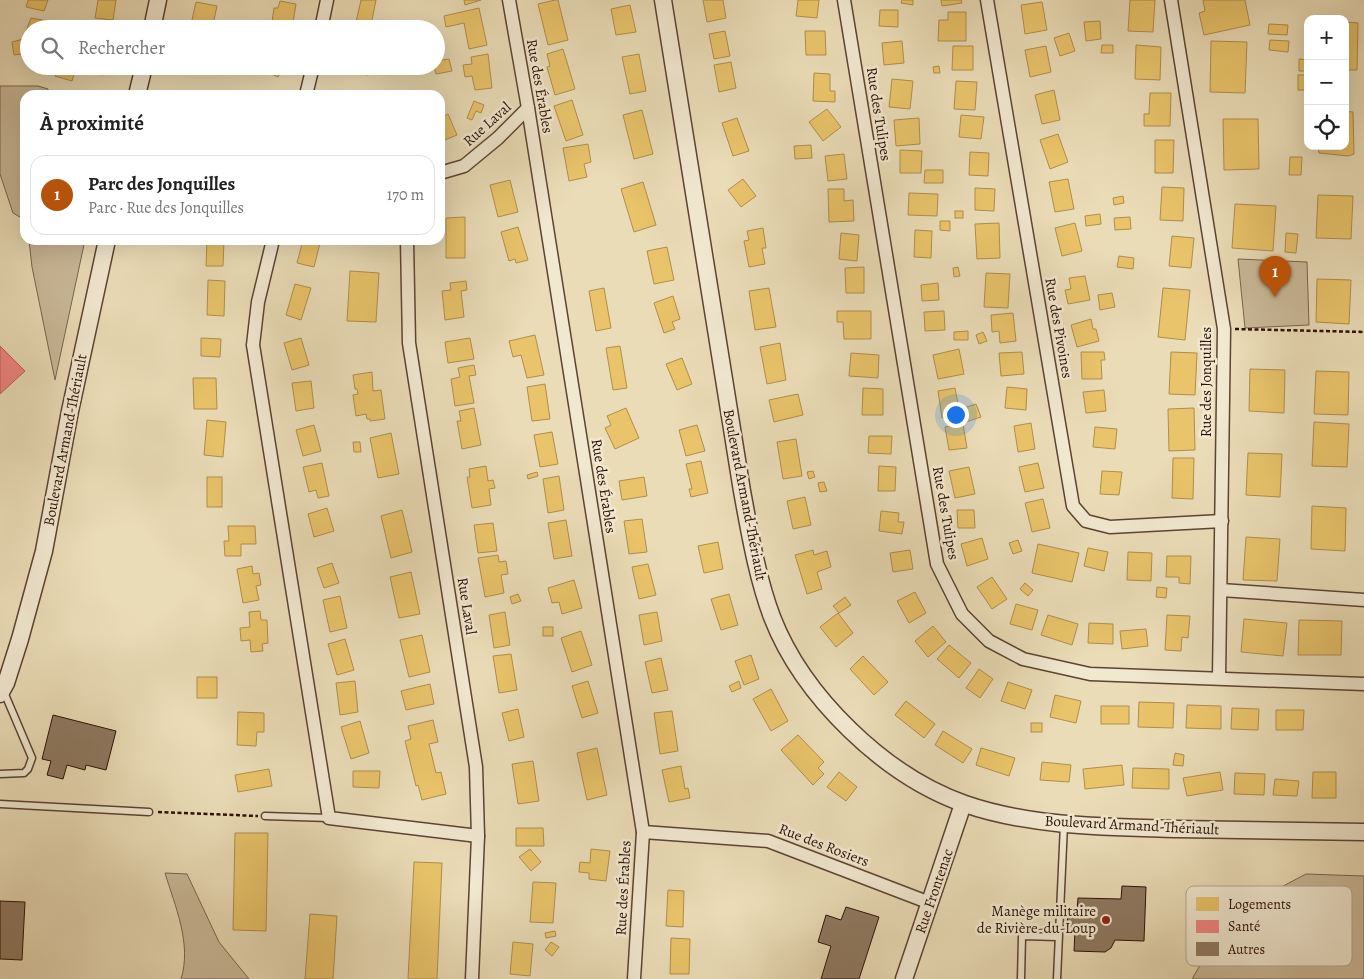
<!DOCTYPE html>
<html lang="fr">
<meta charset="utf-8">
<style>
:root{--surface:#fff;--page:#f2f2f2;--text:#222;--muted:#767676;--line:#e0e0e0;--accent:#b45309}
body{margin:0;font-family:Alegreya,serif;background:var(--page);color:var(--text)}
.controls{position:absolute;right:15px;top:15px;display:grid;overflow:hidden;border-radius:10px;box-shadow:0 5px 20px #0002}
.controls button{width:45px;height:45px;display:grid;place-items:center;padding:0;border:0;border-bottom:1px solid var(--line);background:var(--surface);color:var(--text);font:25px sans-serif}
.you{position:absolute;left:955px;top:414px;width:18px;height:18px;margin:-12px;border:4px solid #fff;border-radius:50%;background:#1a73e8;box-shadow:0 0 0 8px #1a73e833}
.badge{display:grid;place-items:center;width:32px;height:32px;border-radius:50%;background:var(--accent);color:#fff;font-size:16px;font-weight:700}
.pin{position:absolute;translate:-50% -41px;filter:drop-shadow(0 1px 2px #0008)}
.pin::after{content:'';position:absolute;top:26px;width:18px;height:15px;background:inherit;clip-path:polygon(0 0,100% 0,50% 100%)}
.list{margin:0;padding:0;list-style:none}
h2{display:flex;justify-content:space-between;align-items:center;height:65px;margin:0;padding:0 20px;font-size:21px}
h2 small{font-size:16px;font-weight:400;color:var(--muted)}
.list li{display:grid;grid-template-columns:32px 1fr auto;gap:15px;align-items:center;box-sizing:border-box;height:80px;margin:0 10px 10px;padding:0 10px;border:1px solid var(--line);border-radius:15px}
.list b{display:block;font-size:19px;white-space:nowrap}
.list p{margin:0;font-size:16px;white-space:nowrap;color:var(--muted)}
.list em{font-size:16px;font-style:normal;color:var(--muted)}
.icon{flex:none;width:28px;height:28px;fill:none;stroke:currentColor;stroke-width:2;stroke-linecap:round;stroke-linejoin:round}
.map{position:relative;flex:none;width:1364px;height:979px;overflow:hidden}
.search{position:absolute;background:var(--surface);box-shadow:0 5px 20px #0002;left:20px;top:20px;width:425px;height:55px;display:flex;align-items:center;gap:12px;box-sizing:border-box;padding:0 18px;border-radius:28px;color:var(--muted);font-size:19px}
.panel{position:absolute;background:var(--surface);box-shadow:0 5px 20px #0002;left:20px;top:90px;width:425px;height:155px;border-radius:15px}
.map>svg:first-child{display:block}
</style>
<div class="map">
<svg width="1364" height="979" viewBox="0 0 1364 979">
<rect width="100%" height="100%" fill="#eadcb7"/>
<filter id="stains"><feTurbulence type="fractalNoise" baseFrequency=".004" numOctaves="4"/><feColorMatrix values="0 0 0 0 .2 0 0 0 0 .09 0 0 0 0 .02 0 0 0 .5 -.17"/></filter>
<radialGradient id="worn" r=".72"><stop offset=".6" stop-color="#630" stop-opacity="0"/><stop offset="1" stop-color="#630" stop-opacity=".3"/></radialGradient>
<g fill="#cab999" stroke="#7b6450">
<path d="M0,86H38L48,89V95H25V220L13,213L0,174Z"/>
<path d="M29,240H85L55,380L32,267Z"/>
<path d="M1238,259L1307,262L1309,325L1245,328Z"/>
<path d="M165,873L187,874L219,942L249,979H181C192,944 175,906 165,873Z"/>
<path d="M1306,874L1364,876V979H1192L1230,914Z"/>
</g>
<g fill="#e9c46a" stroke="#b08e4c">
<path d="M28,0H48L44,11L26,7Z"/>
<path d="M98,0H116L113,20L95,18Z"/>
<path d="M361,0H376L371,25L356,22Z"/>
<path d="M464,0H481L465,5Z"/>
<path d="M555,0H558L568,40L548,45L538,4Z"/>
<path d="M703,0H723L726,18L707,22Z"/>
<path d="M798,0H819L817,18L796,16Z"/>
<path d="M902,0H913V5L901,3Z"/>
<path d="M941,0H961L962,3L942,6Z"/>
<path d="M1130,0H1155L1153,32L1128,31Z"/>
<path d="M1203,0H1245L1250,25L1204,35L1199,13L1205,11Z"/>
<path d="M280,1L296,4L292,29H271L274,8H278Z"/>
<path d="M196,2L217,6L212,29H190Z"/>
<path d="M1042,2L1047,30L1025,34L1021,5Z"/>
<path d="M630,5L636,32L616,35L611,9Z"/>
<path d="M479,8L487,45L469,49L464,23L446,27L444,16Z"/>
<path d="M880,10H898V27L879,26Z"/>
<path d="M948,12H966V41H938L939,20H948Z"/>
<path d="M31,18L48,21L47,29H29V53L14,55L12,42L23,39Z"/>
<path d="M1100,21L1101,39L1086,41L1084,22Z"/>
<path d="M1345,22L1358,23L1357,70H1345Z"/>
<path d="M1269,24L1288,25L1287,35L1268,34Z"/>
<path d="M725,31L730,56L714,59L709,34Z"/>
<path d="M805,31H825L826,55H806Z"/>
<path d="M1069,33L1075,51L1060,56L1054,38Z"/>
<path d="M1270,40L1289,41L1288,52L1269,50Z"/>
<path d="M902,41L904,63L884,65L882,43Z"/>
<path d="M1211,41L1247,42L1245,93L1210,92Z"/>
<path d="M1102,45H1113V53H1101Z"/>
<path d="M1136,45L1161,47L1160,80L1135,79Z"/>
<path d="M953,46H973V70H952Z"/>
<path d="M1046,46L1051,72L1030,77L1025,50Z"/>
<path d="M563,49L575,89L555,95L547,67L550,66L547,54Z"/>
<path d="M488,54L492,88L475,90L472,76L465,77L463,65L472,64L471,57Z"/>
<path d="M639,54L646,91L630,94L622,57Z"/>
<path d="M449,59L452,71L436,74L434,66H436V61Z"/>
<path d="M1299,59L1308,60V71H1299Z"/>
<path d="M731,62L736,88L719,92L714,65Z"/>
<path d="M82,66H105L103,75L81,71Z"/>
<path d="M264,66H283L278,77L262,70Z"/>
<path d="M350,66H370L368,75L349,70Z"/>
<path d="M939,66L940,73H934L933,67Z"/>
<path d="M57,67L75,71L72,81L55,76Z"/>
<path d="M814,73L830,74V91H835V102L813,101Z"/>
<rect x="1298" y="75" width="10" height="15"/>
<path d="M892,79L913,81L910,109L889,107Z"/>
<path d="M956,81L977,82L975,110L954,109Z"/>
<path d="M1054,90L1060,120L1042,124L1035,95Z"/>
<path d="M1150,93H1171L1170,126H1144V114H1149Z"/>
<path d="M572,100L583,135L566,141L554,106Z"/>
<path d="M474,101L484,105L481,113L476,111L472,120L467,118Z"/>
<path d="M827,109L841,127L823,141L809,122Z"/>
<path d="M642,110L653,154L634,159L623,115Z"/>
<path d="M1345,111L1353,112L1354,154L1348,156L1319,153L1318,146H1345Z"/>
<path d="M448,114L457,135L440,142V118Z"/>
<path d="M961,115L984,117L981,139L959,137Z"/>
<path d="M737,118L749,151L733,156L722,123Z"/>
<path d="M919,118L920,144L896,146L894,120Z"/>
<path d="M1223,119H1258L1259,169L1224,170Z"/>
<path d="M1058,134L1068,162L1050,169L1040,140Z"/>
<path d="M1155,140H1174L1173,173H1155Z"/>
<path d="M588,144L591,162L584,164L587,177L569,181L563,148Z"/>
<path d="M811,145L812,158L795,159L794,146Z"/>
<path d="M900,150L922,151L921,173H900Z"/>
<path d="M970,152L989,153L988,176L969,175Z"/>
<path d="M844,154L847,179L828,181L825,156Z"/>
<path d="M1290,157H1302L1301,175H1289Z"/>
<path d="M925,170H943V183H924Z"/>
<path d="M743,179L756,196L741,207L728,190Z"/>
<path d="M1068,179L1074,209L1055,212L1049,182Z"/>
<path d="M510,180L518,212L498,217L490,185Z"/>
<path d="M643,182L656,225L634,232L621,189Z"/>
<path d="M1162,187L1184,188L1183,221L1160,220Z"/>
<path d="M975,188L995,189L994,211L975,210Z"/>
<path d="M828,189H844V201L853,200L854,221L829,222Z"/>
<path d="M909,193L938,194L937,216L908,215Z"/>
<path d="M1318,195L1353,196L1351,239L1316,238Z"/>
<path d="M1123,196L1124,203L1114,205L1113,198Z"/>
<path d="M1235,204L1276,206L1273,251L1232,248Z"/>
<rect x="955" y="211" width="8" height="7"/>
<path d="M1100,214L1101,224L1086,226L1085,216Z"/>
<path d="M465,217V258H446V218Z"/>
<path d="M1130,217L1131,229L1115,230L1114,218Z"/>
<path d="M940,221H950V231L940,230Z"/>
<path d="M999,223L1000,258L977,259L975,224Z"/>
<path d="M1075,223L1082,251L1062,256L1055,228Z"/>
<path d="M518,227L528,260L516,263L515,259L509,261L501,232Z"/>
<path d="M763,228L766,248H762L765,264L749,267L744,241L749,240L747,231Z"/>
<path d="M915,230L932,231L931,258L914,257Z"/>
<path d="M841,233L859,235L857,261L839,259Z"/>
<path d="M1286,233L1298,234L1296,253L1285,252Z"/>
<path d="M1172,236L1194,238L1191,268L1169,266Z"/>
<path d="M207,240H224L223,266H206Z"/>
<path d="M303,240L320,243L314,267L297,263Z"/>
<path d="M667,247L674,280L654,284L647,251Z"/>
<path d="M1119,256L1134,258L1133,269L1117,267Z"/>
<path d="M864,267V293H846L845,268Z"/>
<path d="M958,267L960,276L954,277L953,268Z"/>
<path d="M350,271L379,273L376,322L347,321Z"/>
<path d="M986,273L1010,274L1008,308L984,307Z"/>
<path d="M1085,276L1090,300L1068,304L1065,290L1071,289L1069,278Z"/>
<path d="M1317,279L1351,280L1349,324L1316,322Z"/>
<path d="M208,280L225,281L224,316L207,315Z"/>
<path d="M466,281L467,290L461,291L464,317L445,320L442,291L451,290L450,283Z"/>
<path d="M938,283L939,300L922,301L921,285Z"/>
<path d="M295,284L311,288L301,320L286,315Z"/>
<path d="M604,288L611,328L596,331L589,291Z"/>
<path d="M769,288L776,327L755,330L749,291Z"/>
<path d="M1163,288L1190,290L1185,340L1158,337Z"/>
<path d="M1112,293L1115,307L1100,310L1098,295Z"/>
<path d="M673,296L680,319L672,322L675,329L664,333L654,303Z"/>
<path d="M837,311H871V339H844L843,322H837Z"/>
<path d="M944,311L945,330L925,331L924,312Z"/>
<path d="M1013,313L1016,341L1000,343L999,331L992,332L991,315Z"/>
<path d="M1091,319L1093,329H1096L1099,341L1077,347L1071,325Z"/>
<path d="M968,331V340H954V332Z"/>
<path d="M983,332L987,341L979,344L976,335Z"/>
<path d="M535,335L544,375L527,378L521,355L513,357L509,341Z"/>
<path d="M201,338L221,339L220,357L201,356Z"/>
<path d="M301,338L309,365L292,370L284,343Z"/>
<path d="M470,338L474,359L448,363L445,342Z"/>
<path d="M780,343L786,380L767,384L760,347Z"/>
<path d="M620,346L627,388L613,390L606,348Z"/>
<path d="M959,349L964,374L938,379L933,355Z"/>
<path d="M1022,352L1024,374L1001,376L999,353Z"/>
<path d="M1081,352H1104L1105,360H1101L1102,379H1082Z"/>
<path d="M1171,352L1197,353L1195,395L1169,394Z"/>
<path d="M851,353L879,355L878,378L849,376Z"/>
<path d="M682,358L692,384L677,390L666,364Z"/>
<path d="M474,365L476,375L469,376L474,403L455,406L451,379L460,377L458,368Z"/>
<path d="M1250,369L1285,370L1284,413L1249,411Z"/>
<path d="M1316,371L1349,372L1348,415L1314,414Z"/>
<path d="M372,372L373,391L381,390L385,419L370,421V419H367L366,414L356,416L353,395L358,394L357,389H355L353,375Z"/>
<path d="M193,378H216L217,409H194Z"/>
<path d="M311,381L314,408L296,411L292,383Z"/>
<path d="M545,384L550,419L532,421L527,387Z"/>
<path d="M1007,387L1027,389L1026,410L1005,408Z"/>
<path d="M863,388L883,389V415H862Z"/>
<path d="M955,388L960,415L942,418L938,391Z"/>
<path d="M1104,390L1106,411L1086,413L1083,392Z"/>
<path d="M798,394L803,415L774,422L769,400Z"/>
<path d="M976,404L981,417L966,422L961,409Z"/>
<path d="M474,408L481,445L462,449L457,421H461L459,411Z"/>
<path d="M626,408L639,438L615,449L605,428L611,425L607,416Z"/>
<path d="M1194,408L1195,450L1169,451L1168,409Z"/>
<path d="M207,420L226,422L223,457L204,455Z"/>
<path d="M1314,422L1349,424L1347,467L1312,466Z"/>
<path d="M1031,423L1035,449L1018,452L1014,426Z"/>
<path d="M963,424L967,448L949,450L945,427Z"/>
<path d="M314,425L321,451L303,456L296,430Z"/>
<path d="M697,425L705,451L686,456L679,430Z"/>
<path d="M1095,427L1117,429L1115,449L1093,447Z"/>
<path d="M552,432L558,464L540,467L534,435Z"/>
<path d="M391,433L399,474L378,478L370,438Z"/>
<path d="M869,436H892L891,454L868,453Z"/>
<path d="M796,439L802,476L783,479L777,442Z"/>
<path d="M353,442H360L361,452H354Z"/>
<path d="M1248,453L1282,454L1280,497L1246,495Z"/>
<path d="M1173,458H1194L1193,499L1172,498Z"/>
<path d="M701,461L708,493L691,497L689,489H692L686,464Z"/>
<path d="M322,463L329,496L318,498L316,490L309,492L303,467Z"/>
<path d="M1038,463L1044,488L1025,492L1019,467Z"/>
<path d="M486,466L488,481L493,480L495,488L489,489L491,505L472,508L467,477H470L469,469Z"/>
<path d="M879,466L896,467L895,491H878Z"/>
<path d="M969,467L975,494L955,498L949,471Z"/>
<path d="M813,471L815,477L809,479L807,472Z"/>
<path d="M1102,471L1122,472L1119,495L1100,494Z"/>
<path d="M537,472L538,476L528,479L527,475Z"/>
<path d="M559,476L564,510L548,513L543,479Z"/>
<rect x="207" y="477" width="15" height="30"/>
<path d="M644,477L647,496L622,500L619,481Z"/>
<path d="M824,482L827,491L820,492L818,483Z"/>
<path d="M805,497L811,525L793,529L787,501Z"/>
<path d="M1043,499L1050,528L1032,532L1025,503Z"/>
<path d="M1312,506L1346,508L1345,551L1311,549Z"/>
<path d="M327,508L334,531L314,537L308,514Z"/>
<path d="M402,510L412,552L391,558L381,516Z"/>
<path d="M957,510H974L975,528H958Z"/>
<path d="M881,511L899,513L898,522H904L902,534L879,531Z"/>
<path d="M642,519L647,552L629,554L624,521Z"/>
<path d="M566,520L572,556L554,559L548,523Z"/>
<path d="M493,523L497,551L478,553L474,525Z"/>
<path d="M228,526H255L256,544H241V556H225L224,541H229Z"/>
<path d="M1246,537L1280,539L1277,581L1243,580Z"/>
<path d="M982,538L988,559L967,566L961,544Z"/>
<path d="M1018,540L1022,551L1013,554L1009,543Z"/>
<path d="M718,542L723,569L704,573L698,546Z"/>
<path d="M1038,544L1079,553L1072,582L1032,573Z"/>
<path d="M1088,548L1108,552L1104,571L1084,566Z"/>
<path d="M813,550L814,555L827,551L831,567L817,572L822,589L807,594L795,555Z"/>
<path d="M910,550L913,569L893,572L890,553Z"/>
<path d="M1128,552L1152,553L1151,581L1127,580Z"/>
<path d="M498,555L499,562L506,561L508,574L501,575L504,593L485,597L478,558Z"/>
<path d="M1167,556H1191L1190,584L1179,583V577H1166Z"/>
<path d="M332,563L339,583L324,588L317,568Z"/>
<path d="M648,564L656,595L639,599L632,567Z"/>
<path d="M252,566L253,574L259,573L261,585L256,586L259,600L243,603L237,569Z"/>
<path d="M411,572L420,614L399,618L390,577Z"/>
<path d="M992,577L1007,599L992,609L977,587Z"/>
<path d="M574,580L582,608L562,614L559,602L552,603L548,588Z"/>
<path d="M1025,583L1033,590L1028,596L1020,589Z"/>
<path d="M1157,587L1167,588L1166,598L1156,597Z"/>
<path d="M915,592L926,613L909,623L897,601Z"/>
<path d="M518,594L521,601L512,604L510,597Z"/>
<path d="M729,594L738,625L721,630L711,599Z"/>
<path d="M340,596L347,628L330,632L323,600Z"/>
<path d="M845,597L851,605L839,613L833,606Z"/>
<path d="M1016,604L1038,610L1032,630L1010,624Z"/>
<path d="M260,611L261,620H267L268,643L262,644L263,651L251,652L250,640L241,641L240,628L250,627L249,612Z"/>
<path d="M505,612L510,645L494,648L489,615Z"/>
<path d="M657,612L662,641L644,645L639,615Z"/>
<path d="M838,613L853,633L836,647L820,627Z"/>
<path d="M1048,615L1078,624L1072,645L1041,635Z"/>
<path d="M1167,615L1190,616L1188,638L1182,637L1181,651L1165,650Z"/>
<path d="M1244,619L1287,623L1283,656L1241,652Z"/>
<path d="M1299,620L1342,621L1341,655H1298Z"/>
<path d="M1089,623L1113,624V644L1088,643Z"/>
<path d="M933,626L946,642L928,657L915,641Z"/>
<rect x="543" y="627" width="10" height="9"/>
<path d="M1146,629L1148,646L1122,649L1120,631Z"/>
<path d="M581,631L592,665L572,672L561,638Z"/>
<path d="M422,635L430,672L409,677L400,640Z"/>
<path d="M345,639L354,670L337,675L328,644Z"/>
<path d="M949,645L971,663L959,678L937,659Z"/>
<path d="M511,654L517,690L499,693L493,656Z"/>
<path d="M751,655L759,679L744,685L735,661Z"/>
<path d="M863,656L888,682L874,695L850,669Z"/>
<path d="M661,658L668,690L652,693L645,662Z"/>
<path d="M979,669L993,679L980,698L966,688Z"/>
<rect x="197" y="677" width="20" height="21"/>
<path d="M355,681L358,712L340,715L336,683Z"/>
<path d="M588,681L598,713L582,718L572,686Z"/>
<path d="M739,681L741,688L732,692L729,686Z"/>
<path d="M1008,682L1032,690L1025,709L1001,701Z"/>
<path d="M430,684L434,704L406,710L401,691Z"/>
<path d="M771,689L788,721L771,731L753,699Z"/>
<path d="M1055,695L1081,701L1076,723L1050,717Z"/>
<path d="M906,701L935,724L924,738L895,715Z"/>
<path d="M1139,702L1174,703L1173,728L1138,727Z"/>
<path d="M1187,705L1221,706V729L1186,728Z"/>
<rect x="1101" y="706" width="28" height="18"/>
<path d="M1232,708L1259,709L1258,730L1231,729Z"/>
<path d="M518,709L524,737L509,741L502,713Z"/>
<path d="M1276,710H1304L1303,730H1276Z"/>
<path d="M672,711L678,751L660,754L654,713Z"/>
<path d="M238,712L264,713V732H257L256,746L237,745Z"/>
<path d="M433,720L438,742L429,744L436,773L441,772L446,794L422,800L418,785L416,786L405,741L411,739L408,726Z"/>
<path d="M360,721L369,753L351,759L341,727Z"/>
<rect x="1031" y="723" width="11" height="9"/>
<path d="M943,731L972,749L963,763L935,745Z"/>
<path d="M798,735L824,762L818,768L824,774L813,785L781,750Z"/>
<path d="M597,748L607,795L587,800L577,753Z"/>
<path d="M981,748L1015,758L1009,776L976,765Z"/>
<path d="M1175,753L1184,755L1183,766L1173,765Z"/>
<path d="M533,761L539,801L518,804L512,764Z"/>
<path d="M1042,762L1071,765L1069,782L1040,780Z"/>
<path d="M1122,765L1124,785L1085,789L1083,769Z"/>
<path d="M681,766L685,789L688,788L690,798L669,802L662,770Z"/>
<path d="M1133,768L1169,769V789L1132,788Z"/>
<path d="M269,769L272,786L238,792L235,775Z"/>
<path d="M353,771H380L379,788L353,787Z"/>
<path d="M839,772L857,787L846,801L827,787Z"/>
<path d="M1220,772L1223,790L1187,796L1183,778Z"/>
<path d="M1313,772H1336V798H1312Z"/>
<path d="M1235,773L1265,774L1264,795L1234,794Z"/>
<path d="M1275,779L1299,781L1297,796L1273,795Z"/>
<path d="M516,828H543L544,846H516Z"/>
<path d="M235,833H268L266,931L233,930Z"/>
<path d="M530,849L541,862L531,871L519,857Z"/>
<path d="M591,849L610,851L606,881L589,879V873L579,872L580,862L590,863Z"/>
<path d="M414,862L442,863L437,979H408Z"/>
<path d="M533,882L556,883L553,923L530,922Z"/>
<path d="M668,890L684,891L683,927L666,926Z"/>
<path d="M310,914L337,916L333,979H305Z"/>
<path d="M555,931L556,936L546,938L545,933Z"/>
<path d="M671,938L690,939L689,974H670Z"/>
<path d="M513,942L533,944L530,976L510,974Z"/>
<path d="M551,942L559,947L552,956L545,950Z"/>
</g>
<path fill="#f28482" stroke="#b7615d" d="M0,346L25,371L0,394Z"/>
<g fill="#8f7a62" stroke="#2c1006">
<path d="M53,715L116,731L106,770L86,765L85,770L67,765L63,779L47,775L51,761L42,759Z"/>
<path d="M1122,886L1146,887L1144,941L1115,940L1111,948L1105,952L1074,951L1075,930L1067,929L1068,910H1077L1078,898L1121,899Z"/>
<path d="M0,901L25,902L22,960L0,959Z"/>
<path d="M846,907L879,917L859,979H821L831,946L818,942L826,915L841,920Z"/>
</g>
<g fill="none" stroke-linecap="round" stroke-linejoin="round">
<defs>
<g id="service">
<path d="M0,774L24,773L28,769L32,758L4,692"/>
<path d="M0,804L149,812"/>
<path d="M265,816L329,818"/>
<path d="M1021,979L1022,936L1058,937"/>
<path d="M1057,979L1064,824"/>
</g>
<g id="minor">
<path d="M509,0L528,108L643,832L634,979"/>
<path d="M844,0L937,564L962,614L989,641L1023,659L1090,674L1364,684"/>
<path d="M987,0L1073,506L1086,521L1110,527L1222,521"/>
<path d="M1171,0L1224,329L1219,678"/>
<path d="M321,29L327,0"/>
<path d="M306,95L313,66"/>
<path d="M440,173L464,166L498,138L528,108"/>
<path d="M273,240L258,302L253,345L329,818L478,836"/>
<path d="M407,240L409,343L476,767L478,836L472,979"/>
<path d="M1221,590L1364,600"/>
<path d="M643,832L768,841L930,903"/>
</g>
<g id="tertiary">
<path d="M663,0L742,491C750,534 757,577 772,617C803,697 885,776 965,804C1031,827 1109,827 1178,829C1240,830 1302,831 1364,832"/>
<path d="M152,29L158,0"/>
<path d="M137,95L144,66"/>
<path d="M0,694L6,683L20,639L44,551L70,411L107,240"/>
<path d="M904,979L963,804"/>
</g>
</defs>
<use href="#service" stroke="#5c4332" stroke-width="9"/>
<use href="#minor" stroke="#5c4332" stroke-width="15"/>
<use href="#tertiary" stroke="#5c4332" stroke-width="19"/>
<g stroke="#2c1006" stroke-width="2.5" stroke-dasharray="4 2.5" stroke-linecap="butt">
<path d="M1235,329L1364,332"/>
<path d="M158,812L258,816"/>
</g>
<use href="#service" stroke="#f1e8d0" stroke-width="6"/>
<use href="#minor" stroke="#f1e8d0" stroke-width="12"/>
<use href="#tertiary" stroke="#f1e8d0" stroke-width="16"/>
</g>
<circle fill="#8f2418" stroke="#f1e8d0" stroke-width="2" cx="1106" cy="920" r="5"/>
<g text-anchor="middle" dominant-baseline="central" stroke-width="5" stroke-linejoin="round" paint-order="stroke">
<g font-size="15" fill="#2c1006" stroke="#f1e8d0">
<text transform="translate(540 86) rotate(80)">Rue des Érables</text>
<text transform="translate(879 114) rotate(81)">Rue des Tulipes</text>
<text transform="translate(487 124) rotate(-42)">Rue Laval</text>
<text transform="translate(1059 328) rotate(80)">Rue des Pivoines</text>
<text transform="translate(1206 382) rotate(-90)">Rue des Jonquilles</text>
<text transform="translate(65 440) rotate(-79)">Boulevard Armand-Thériault</text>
<text transform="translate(604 486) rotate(81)">Rue des Érables</text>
<text transform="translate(745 495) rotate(79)">Boulevard Armand-Thériault</text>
<text transform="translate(946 513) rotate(80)">Rue des Tulipes</text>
<text transform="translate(467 606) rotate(81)">Rue Laval</text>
<text transform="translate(1132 825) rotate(3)">Boulevard Armand-Thériault</text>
<text transform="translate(824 845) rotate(21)">Rue des Rosiers</text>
<text transform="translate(623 888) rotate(-87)">Rue des Érables</text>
<text transform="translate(934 891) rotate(-71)">Rue Frontenac</text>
</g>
<g font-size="15" fill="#2c1006" stroke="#f1e8d0" text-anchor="end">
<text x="1096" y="911">Manège militaire<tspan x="1096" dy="17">de Rivière-du-Loup</tspan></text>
</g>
</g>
<rect x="1186" y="886" width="166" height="80" rx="8" fill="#f1e8d0" stroke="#b6a793" stroke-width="1"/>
<rect x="1196" y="897" width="23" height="14" fill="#e9c46a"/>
<rect x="1196" y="920" width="23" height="13" fill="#f28482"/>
<rect x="1196" y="942" width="23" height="14" fill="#8f7a62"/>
<g font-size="14" fill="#2c1006">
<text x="1228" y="909">Logements</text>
<text x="1228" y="931">Santé</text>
<text x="1228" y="954">Autres</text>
</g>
<rect width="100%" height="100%" filter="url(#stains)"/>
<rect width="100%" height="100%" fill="url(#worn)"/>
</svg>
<div class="controls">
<button>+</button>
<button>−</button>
<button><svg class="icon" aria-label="locate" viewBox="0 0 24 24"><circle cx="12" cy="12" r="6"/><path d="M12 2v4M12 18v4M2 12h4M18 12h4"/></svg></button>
</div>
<div class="you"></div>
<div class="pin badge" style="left:1275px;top:297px">1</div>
<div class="search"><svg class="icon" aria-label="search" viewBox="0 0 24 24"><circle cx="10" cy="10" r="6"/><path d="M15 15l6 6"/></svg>Rechercher</div>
<section class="panel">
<h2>À proximité<small></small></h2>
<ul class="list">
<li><span class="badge">1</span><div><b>Parc des Jonquilles</b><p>Parc · Rue des Jonquilles</p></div><em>170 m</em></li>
</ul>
</section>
</div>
